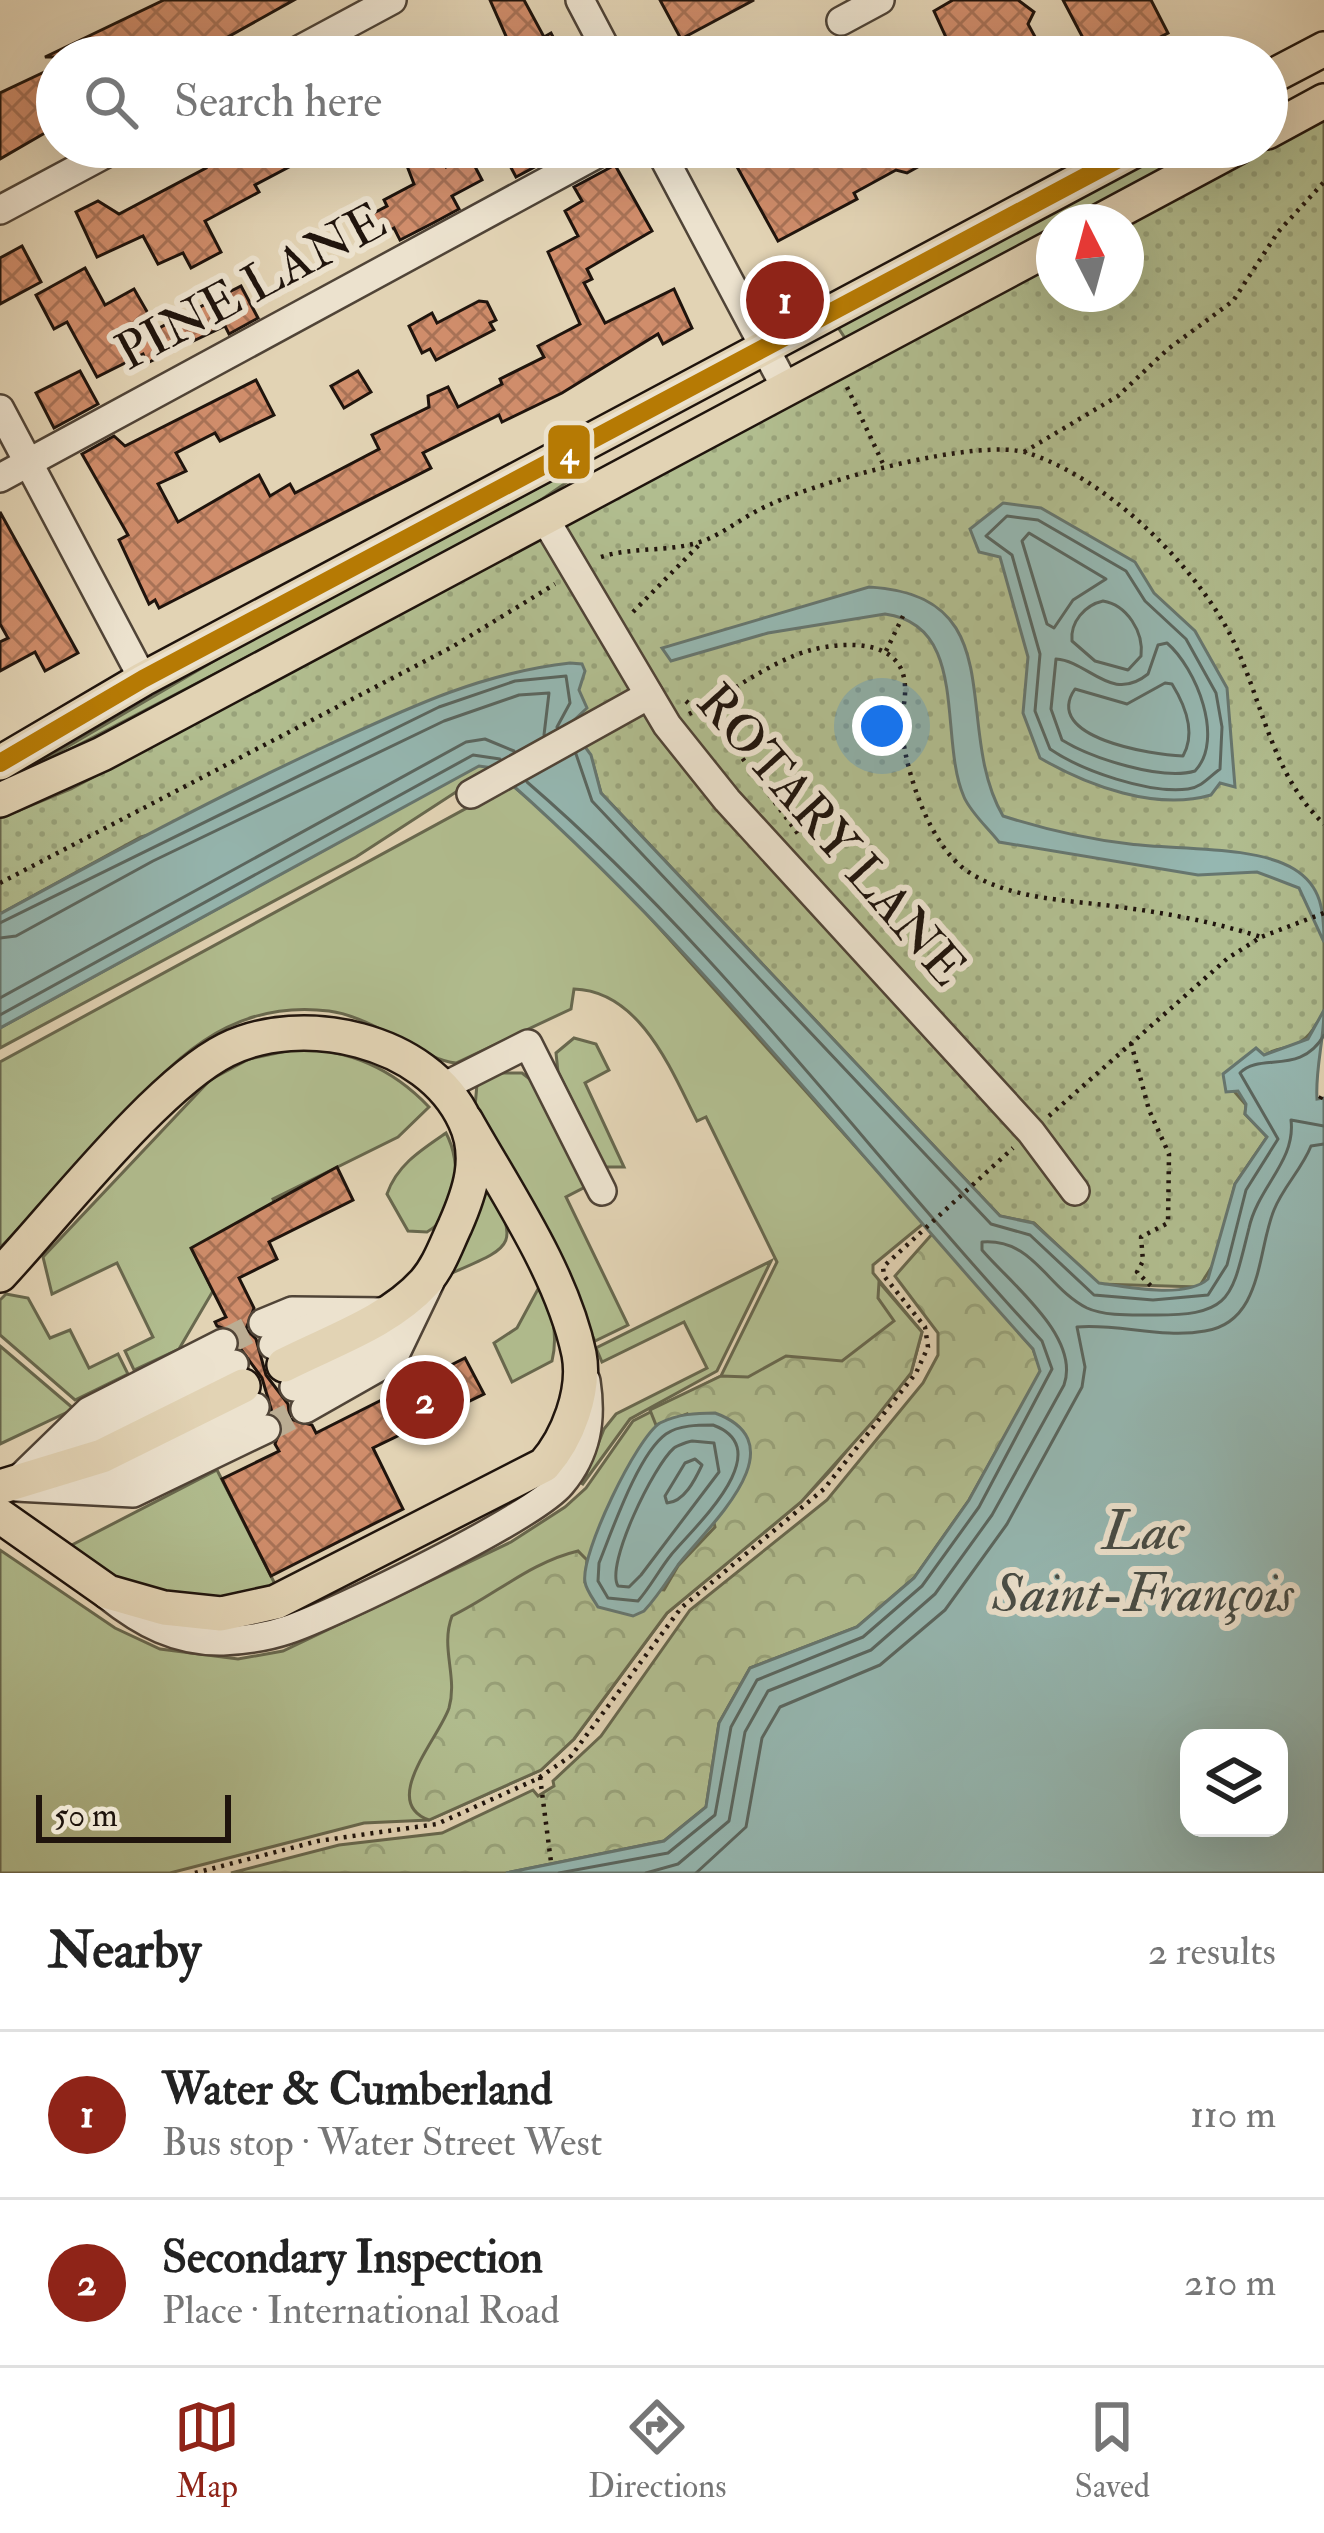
<!DOCTYPE html>
<meta charset="utf-8">
<style>
:root{--surface:#fff;--page:#f2f2f2;--text:#222;--muted:#767676;--line:#e0e0e0;--accent:#8f2418}
body{margin:0;font-family:"IM FELL Double Pica",serif;background:var(--page);color:var(--text)}
.controls{position:absolute;right:36px;bottom:36px;display:grid;overflow:hidden;border-radius:24px;box-shadow:0 12px 48px #0002}
.controls button{width:108px;height:108px;display:grid;place-items:center;padding:0;border:0;border-bottom:3px solid var(--line);background:var(--surface);color:var(--text);font:60px sans-serif}
.compass{position:absolute;left:1036px;top:204px;width:108px;height:108px;border-radius:50%;background:var(--surface);box-shadow:0 12px 48px #0002;rotate:354deg}
.scale{position:absolute;left:36px;bottom:30px;width:195px;box-sizing:border-box;padding-left:12px;border:6px solid #1f140d;border-top:0;font-size:33px;line-height:42px;white-space:nowrap;color:#1f140d;-webkit-text-stroke:9px #ece2ce;paint-order:stroke}
.you{position:absolute;left:882px;top:726px;width:42px;height:42px;margin:-30px;border:9px solid #fff;border-radius:50%;background:#1a73e8;box-shadow:0 0 0 18px #1a73e833}
.badge{display:grid;place-items:center;width:78px;height:78px;border-radius:50%;background:var(--accent);color:#fff;font-size:39px;font-weight:700}
.pin{position:absolute;translate:-50% -50%;border:6px solid #fff;box-shadow:0 3px 12px #0006}
.list{margin:0;padding:0;list-style:none}
h2{display:flex;justify-content:space-between;align-items:center;height:156px;margin:0;padding:0 48px;font-size:51px}
h2 small{font-size:39px;font-weight:400;color:var(--muted)}
.list li{display:grid;grid-template-columns:78px 1fr auto;gap:36px;align-items:center;box-sizing:border-box;height:168px;padding:0 48px;border-top:3px solid var(--line)}
.list b{display:block;font-size:45px;white-space:nowrap}
.list p{margin:0;font-size:39px;white-space:nowrap;color:var(--muted)}
.list em{font-size:39px;font-style:normal;color:var(--muted)}
.icon{flex:none;width:66px;height:66px;fill:none;stroke:currentColor;stroke-width:2;stroke-linecap:round;stroke-linejoin:round}
.map{position:relative;flex:none;width:1324px;height:1873px;overflow:hidden}
.search{position:absolute;background:var(--surface);box-shadow:0 12px 48px #0002;left:36px;right:36px;top:36px;height:132px;display:flex;align-items:center;gap:30px;box-sizing:border-box;padding:0 42px;border-radius:66px;color:var(--muted);font-size:45px}
.sheet{height:492px;background:var(--surface)}
nav{display:flex;justify-content:space-around;align-items:center;box-sizing:border-box;height:168px;border-top:3px solid var(--line);background:var(--surface);font-size:33px;color:var(--muted)}
nav a{display:grid;justify-items:center;gap:6px}
nav .on{color:var(--accent)}
.map>svg:first-child{display:block}
</style>
<div class="map">
<svg width="1324" height="1873" viewBox="0 0 1324 1873">
<defs>
<pattern id="forest-crowns" width="20" height="18" patternUnits="userSpaceOnUse" patternTransform="scale(3)"><rect width="20" height="18" fill="#b1bd8f"/><path d="M2 6a3 3 0 1 1 6 0M12 15a3 3 0 1 1 6 0" fill="none" stroke="#98a27a"/></pattern>
<pattern id="park-dots" width="8" height="8" patternUnits="userSpaceOnUse" patternTransform="scale(3)"><rect width="8" height="8" fill="#b1bd8f"/><path d="M2 2h.1M6 6h.1" fill="none" stroke="#98a27a" stroke-width="1.8" stroke-linecap="round"/></pattern>
<pattern id="building-cross-hatch" width="8" height="8" patternUnits="userSpaceOnUse" patternTransform="scale(3)"><rect width="8" height="8" fill="#d08d6b"/><path d="M0 0l8 8M0 8l8-8" fill="none" stroke="#a87256"/></pattern>
</defs>
<rect width="100%" height="100%" fill="#e2d3b4"/>
<filter id="stains"><feTurbulence type="fractalNoise" baseFrequency=".00167" numOctaves="4"/><feColorMatrix values="0 0 0 0 .2 0 0 0 0 .09 0 0 0 0 .02 0 0 0 .5 -.17"/></filter>
<radialGradient id="worn" r=".72"><stop offset=".6" stop-color="#630" stop-opacity="0"/><stop offset="1" stop-color="#630" stop-opacity=".3"/></radialGradient>
<g fill="#b1bd8f" stroke="#68684e" stroke-width="3">
<path d="M1170,147H1200L1069,222H1054V230L847,341L837,326Z"/>
<path d="M589,461L592,465L519,515L0,786L243,644Z"/>
<path d="M479,765L493,768L356,857L0,1048V1028Z"/>
<path d="M511,784L592,853L924,1223L873,1265V1273L922,1332L911,1373L831,1470L801,1502L667,1613L574,1739L541,1770L429,1820L364,1823L170,1873H0V1550L115,1628L160,1649L238,1659L283,1651L511,1542L565,1507L586,1488L633,1421L721,1376L777,1262L706,1117L697,1121C672,1072 641,991 574,989L571,1009L456,1063C423,1060 375,1017 329,1011C219,997 160,1075 95,1147C64,1182 32,1214 0,1248V1062Z"/>
<path d="M574,1038L596,1044L609,1070L585,1083L624,1167H605L558,1072L556,1053Z"/>
<path d="M296,1049C349,1049 393,1069 429,1107L398,1137L273,1199L280,1215L192,1249L213,1291L179,1349L134,1370L125,1351L153,1337L117,1263L52,1294L43,1257L210,1080L249,1059Z"/>
<path d="M496,1073H522L535,1083L587,1186L566,1197L628,1325L595,1341L475,1107L477,1084Z"/>
<path d="M446,1133C462,1163 460,1213 427,1232L408,1231L387,1194C397,1165 421,1150 446,1133Z"/>
<path d="M488,1183C520,1246 514,1246 452,1273Z"/>
<path d="M771,1261L717,1371L630,1419L582,1485L604,1429L616,1414L707,1368L684,1322L602,1362L596,1348Z"/>
<path d="M538,1289C553,1306 558,1336 552,1361L512,1382L494,1343L517,1328Z"/>
<path d="M6,1294L28,1298L50,1338L70,1330L89,1368L118,1354L128,1374L75,1400L0,1335V1300Z"/>
<path d="M0,1346L74,1409L0,1444Z"/>
<path d="M217,1470L276,1586L207,1602L113,1580L68,1547Z"/>
</g>
<g fill="url(#forest-crowns)" stroke="#68684e" stroke-width="3">
<path d="M933,1233L1033,1349L1041,1371L969,1500L914,1578L857,1627L750,1668L719,1723L706,1807L664,1841L506,1873H231L339,1845L442,1833L533,1790L538,1796L554,1786L553,1781L601,1736L690,1610L827,1500L923,1383L938,1355V1333L895,1276Z"/>
<path d="M879,1282L922,1332L911,1373L875,1419L801,1502L667,1613L574,1739L541,1770L429,1820C379,1802 439,1738 449,1708C458,1676 440,1648 452,1616C495,1595 531,1562 578,1551L587,1560L585,1582L664,1590L678,1566L715,1527L687,1414L656,1425L650,1410L721,1376L748,1377L786,1356L842,1361L894,1321L878,1298Z"/>
</g>
<path fill="url(#park-dots)" stroke="#68684e" stroke-width="3" d="M1324,119V1025L1317,1023C1299,1056 1280,1041 1260,1059C1250,1067 1242,1080 1233,1090L1246,1105L1245,1114L1267,1137L1235,1184L1216,1260L1199,1287L1098,1284L1034,1223L1000,1216L601,793L593,764L569,721L141,837L0,914V818L71,789L1054,264V294H1126V225Z"/>
<g fill="#95b7b1" stroke="#66766f" stroke-width="3" fill-rule="evenodd">
<path d="M1003,503L1041,508L1135,562L1154,593L1195,631L1227,688L1235,787L1220,783L1211,795C1156,811 1088,786 1040,758L1023,713L1028,657L1000,557L979,552L970,529Z"/>
<path d="M869,587C1015,595 951,726 1003,816C1044,829 1086,839 1130,844C1175,850 1255,845 1294,869C1322,886 1324,912 1324,942L1299,888L1257,872L1198,875L999,842C988,828 971,813 964,797C938,738 970,625 885,614L768,633L671,661L662,648Z"/>
<path d="M570,663L582,664L585,671L579,690L587,708L569,725L591,755L601,793L1000,1216L1033,1223L1099,1283C1126,1287 1186,1299 1208,1279L1235,1184L1267,1137L1245,1114L1246,1104L1238,1091L1226,1092L1223,1074L1256,1048L1264,1055L1308,1039L1324,1010C1324,1040 1315,1070 1317,1099L1324,1098V1873H506L664,1841L706,1807L719,1723L750,1668L857,1627L914,1578L969,1500L1040,1371L1033,1349C855,1153 694,942 493,768L479,766L0,1028V914C108,855 216,797 328,745C408,708 481,673 570,663ZM1189,1738H1279V1828H1189Z"/>
<path d="M715,1413C803,1445 703,1531 678,1565C667,1581 658,1596 644,1611L633,1616L598,1607C594,1600 586,1590 585,1582C580,1554 637,1437 660,1423C678,1414 696,1413 715,1413Z"/>
</g>
<g fill="none" stroke-linecap="round" stroke-linejoin="round">
<g stroke="#5a665f" stroke-width="3">
<path d="M1007,516L1038,520L1126,571L1145,601L1186,639L1216,693L1222,727L1220,769C1209,777 1202,787 1188,789C1149,794 1082,771 1050,749L1035,711L1040,654L1012,555L986,536Z"/>
<path d="M1029,533L1106,579L1073,600L1054,628L1047,624L1022,541Z"/>
<path d="M1103,601C1127,605 1144,632 1141,656L1128,670L1095,661L1072,641C1070,622 1085,605 1103,601Z"/>
<path d="M1167,643C1196,668 1225,739 1195,771C1162,781 1091,758 1062,740L1051,709L1056,659C1089,661 1111,704 1148,674L1158,645Z"/>
<path d="M1165,683L1172,684C1185,705 1196,733 1183,756C1153,755 1041,738 1075,689L1127,704Z"/>
<path d="M576,754L592,801L991,1224L1030,1235L1094,1295L1153,1300L1208,1295L1227,1265L1246,1190L1278,1139L1240,1073C1260,1052 1301,1076 1324,1035"/>
<path d="M527,782C720,948 870,1156 1042,1341L1052,1369L979,1507L922,1586L863,1637L757,1680L731,1727L715,1815L668,1853L559,1873"/>
<path d="M0,923L439,707L515,681L566,676L570,703L557,727"/>
<path d="M0,938L16,936L153,861L444,721L519,695L549,693L544,735"/>
<path d="M0,998L466,742L485,739L514,751"/>
<path d="M0,1015L473,755L500,759"/>
<path d="M713,1425C781,1450 691,1530 671,1555C659,1570 651,1586 638,1601L608,1598L598,1581L599,1563C612,1531 638,1454 666,1434C679,1425 698,1425 713,1425Z"/>
<path d="M692,1441L714,1443L719,1472L641,1575L629,1587L618,1586C605,1565 654,1465 674,1448C676,1446 690,1441 692,1441Z"/>
<path d="M695,1459L702,1465C695,1480 684,1502 667,1503L665,1496L685,1463Z"/>
<path d="M646,1873L678,1864L729,1821L745,1732L768,1691L871,1650L935,1594L992,1515L1064,1385C1081,1337 1010,1283 982,1250V1242C1033,1238 1047,1288 1087,1308C1104,1316 1131,1315 1150,1315C1232,1316 1231,1300 1249,1228C1258,1187 1296,1161 1291,1120L1324,1126"/>
<path d="M696,1873L746,1827L762,1738L780,1707L880,1665L945,1610L1007,1524L1082,1387L1085,1367L1077,1327C1117,1323 1162,1339 1205,1331C1263,1322 1257,1251 1274,1210C1283,1187 1302,1169 1311,1146L1324,1144"/>
</g>
</g>
<g fill="url(#building-cross-hatch)" stroke="#1f140d" stroke-width="3">
<path d="M164,0H294L192,57H45Z"/>
<path d="M490,0H524L544,37L551,33L561,52L555,57H503L513,52Z"/>
<path d="M660,0H754L681,39Z"/>
<path d="M953,0H1018L1034,12L1028,24L1046,57H955L934,11Z"/>
<path d="M1063,0H1151L1168,33L1141,47L1147,57H1093Z"/>
<path d="M57,66V126L0,159V93Z"/>
<path d="M208,147H327L255,185L259,192L205,221L221,252L191,268L183,253L158,264L143,236L97,257L76,212L98,201L119,214L206,168L204,163L213,158Z"/>
<path d="M414,147H435L446,167L469,155L482,180L452,196L459,209L435,222L400,240L394,228L381,235L370,215L387,206L384,200L414,184L402,153Z"/>
<path d="M500,147H572L516,177Z"/>
<path d="M726,147H954L907,173L896,170L854,193L857,199L778,241Z"/>
<path d="M615,165L652,231L587,269L592,279L584,283L605,323L674,289L692,328L663,344L658,334L562,393L502,422L499,415L423,453L431,468L159,608L155,600L149,604L119,540L128,535L82,454L114,436L125,446L256,380L274,415L220,441L215,433L176,453L186,471L158,484L178,522L259,475L270,496L290,484L295,493L379,449L372,435L429,407L428,396L448,387L458,407L502,384L500,379L544,357L538,346L580,324L548,252L578,236L565,211L582,201L574,187Z"/>
<path d="M22,246L41,282L0,304V258Z"/>
<path d="M85,268L105,305L134,289L157,329L241,286L258,318L229,334L225,326L147,363L143,354L97,377L67,322L54,329L36,295Z"/>
<path d="M479,301L487,302L496,320L490,323L494,330L436,360L430,349L422,353L409,326L432,313L437,323Z"/>
<path d="M80,371L98,404L54,428L36,393Z"/>
<path d="M358,371L371,392L344,408L331,386Z"/>
<path d="M0,512L78,653L45,671L35,652L0,671V642L8,638L0,624Z"/>
<path d="M337,1167L353,1200L269,1242L277,1259L239,1278L254,1308L246,1329L256,1339L266,1375L288,1404L290,1419L312,1425L316,1433L465,1358L484,1394L373,1448L403,1509L271,1576L222,1479L279,1451L275,1444L283,1422L272,1412L262,1378L240,1348L238,1334L217,1326L215,1322L226,1317L191,1248Z"/>
</g>
<g fill="none" stroke-linecap="round" stroke-linejoin="round">
<g stroke="#bbad93" stroke-width="27" stroke-dasharray="27 14" stroke-linecap="butt">
<path d="M223,1343L263,1323"/>
<path d="M266,1429L305,1409"/>
</g>
<defs>
<g id="minor">
<path d="M580,0L610,57"/>
<path d="M841,21L880,0"/>
<path d="M286,57L392,0"/>
<path d="M658,147L787,390"/>
<path d="M0,210L118,147"/>
<path d="M0,409L143,679"/>
<path d="M0,478L610,147"/>
<path d="M545,519L667,725L727,800L1031,1132L1075,1191"/>
<path d="M471,794L649,695"/>
<path d="M441,1088L528,1044L602,1191"/>
<path d="M263,1323L292,1311L387,1312"/>
<path d="M273,1345L334,1316"/>
<path d="M294,1387L385,1341L409,1321"/>
<path d="M305,1409L393,1359L430,1282"/>
<path d="M58,1452L234,1364"/>
<path d="M18,1480L89,1411L223,1343"/>
<path d="M16,1487L133,1493L266,1429"/>
<path d="M88,1488L255,1407"/>
<path d="M107,1595C142,1623 177,1642 223,1641C245,1640 266,1637 287,1630C333,1615 534,1517 561,1484C587,1453 592,1420 586,1381"/>
</g>
<g id="major">
<path d="M1267,79L1324,49"/>
<path d="M1267,132L1324,101"/>
<path d="M1098,222L1238,147"/>
<path d="M0,763L143,679L1141,147"/>
<path d="M0,800L102,754L1054,246"/>
<path d="M0,1275C56,1215 158,1084 226,1050C301,1012 428,1039 465,1121C482,1157 470,1192 455,1226C446,1245 439,1266 425,1282C389,1322 331,1341 284,1365"/>
<path d="M0,1487L102,1456L243,1386"/>
<path d="M0,1516L108,1592L164,1608L221,1614L276,1602L544,1465C568,1438 586,1391 579,1354C562,1273 506,1192 466,1121"/>
</g>
</defs>
<use href="#minor" stroke="#504437" stroke-width="32"/>
<use href="#major" stroke="#1f140d" stroke-width="38"/>
<g stroke="#1f140d" stroke-width="4.5" stroke-dasharray="3 6" stroke-linecap="butt">
<path d="M847,387L885,468"/>
<path d="M1024,452L1118,396L1168,349L1233,301L1278,232L1324,182"/>
<path d="M601,557C634,546 676,553 708,539C730,529 749,513 771,504C822,481 976,437 1028,453C1103,478 1178,550 1219,615C1262,683 1264,767 1324,824"/>
<path d="M633,612L700,544"/>
<path d="M886,651L903,616"/>
<path d="M686,701L729,740L801,838"/>
<path d="M689,714C728,695 768,662 811,650C846,641 904,639 905,687C906,703 900,716 902,732C907,776 930,845 967,871C1011,901 1075,900 1127,908C1172,914 1217,923 1261,937"/>
<path d="M0,883L452,647L555,584"/>
<path d="M1131,1043L1149,1110L1169,1154L1168,1223L1141,1237L1143,1261L1137,1272L1153,1288"/>
<path d="M1320,1099L1324,1092"/>
<path d="M1049,1116L1228,958L1261,937L1324,913"/>
<path d="M540,1777L551,1862"/>
<path d="M195,1873L318,1841L437,1824L537,1779L571,1756L681,1608L824,1489L916,1373L928,1347L925,1327L884,1276L883,1267L1013,1148"/>
</g>
<use href="#minor" stroke="#ece2ce" stroke-width="27"/>
<use href="#major" stroke="#e2d3b4" stroke-width="33"/>
<defs>
<path id="bus-1" d="M0,763L143,679L1141,147"/>
</defs>
<use href="#bus-1" stroke="#ece2ce" stroke-width="27"/>
<use href="#bus-1" stroke="#b67a04" stroke-width="18"/>
</g>
<g text-anchor="middle" dominant-baseline="central" stroke-width="12" stroke-linejoin="round" paint-order="stroke">
<g font-size="51" fill="#1f140d" stroke="#ece2ce">
<text transform="translate(251 287) rotate(-28)">PINE LANE</text>
<text transform="translate(831 835) rotate(49)">ROTARY LANE</text>
</g>
<g font-size="54" font-style="italic" fill="#484d46" stroke="#ece2ce">
<text x="1143" y="1532">Lac<tspan x="1143" dy="62">Saint-François</tspan></text>
</g>
</g>
<rect stroke="#ece2ce" stroke-width="4.5" x="546" y="423" width="46" height="58" rx="12" fill="#b67a04"/>
<g font-size="33" text-anchor="middle" font-weight="bold" fill="#fff">
<text x="569" y="464">4</text>
</g>
<rect width="100%" height="100%" filter="url(#stains)"/>
<rect width="100%" height="100%" fill="url(#worn)"/>
</svg>
<div class="controls">
<button><svg class="icon" aria-label="layers" viewBox="0 0 24 24"><path d="M12 4l9 5-9 5-9-5zM3 14l9 5 9-5"/></svg></button>
</div>
<svg class="compass" viewBox="-18 -18 36 36"><path d="M0-13l5 13h-10z" fill="#e53935"/><path d="M0 13l5-13h-10z" fill="#767676"/></svg>
<div class="scale">50 m</div>
<div class="you"></div>
<div class="pin badge" style="left:785px;top:300px">1</div>
<div class="pin badge" style="left:425px;top:1400px">2</div>
<div class="search"><svg class="icon" aria-label="search" viewBox="0 0 24 24"><circle cx="10" cy="10" r="6"/><path d="M15 15l6 6"/></svg>Search here</div>
</div>
<section class="sheet">
<h2>Nearby<small>2 results</small></h2>
<ul class="list">
<li><span class="badge">1</span><div><b>Water &amp; Cumberland</b><p>Bus stop · Water Street West</p></div><em>110 m</em></li>
<li><span class="badge">2</span><div><b>Secondary Inspection</b><p>Place · International Road</p></div><em>210 m</em></li>
</ul>
</section>
<nav>
<a class="on"><svg class="icon" aria-label="map" viewBox="0 0 24 24"><path d="M3 6l6-2 6 2 6-2v14l-6 2-6-2-6 2zM9 4v14M15 6v14"/></svg>Map</a>
<a><svg class="icon" aria-label="directions" viewBox="0 0 24 24"><path d="M12 3l9 9-9 9-9-9zM9 14v-3h6M13 9l2 2-2 2"/></svg>Directions</a>
<a><svg class="icon" aria-label="saved" viewBox="0 0 24 24"><path d="M7 4h10v16l-5-4-5 4z"/></svg>Saved</a>
</nav>
